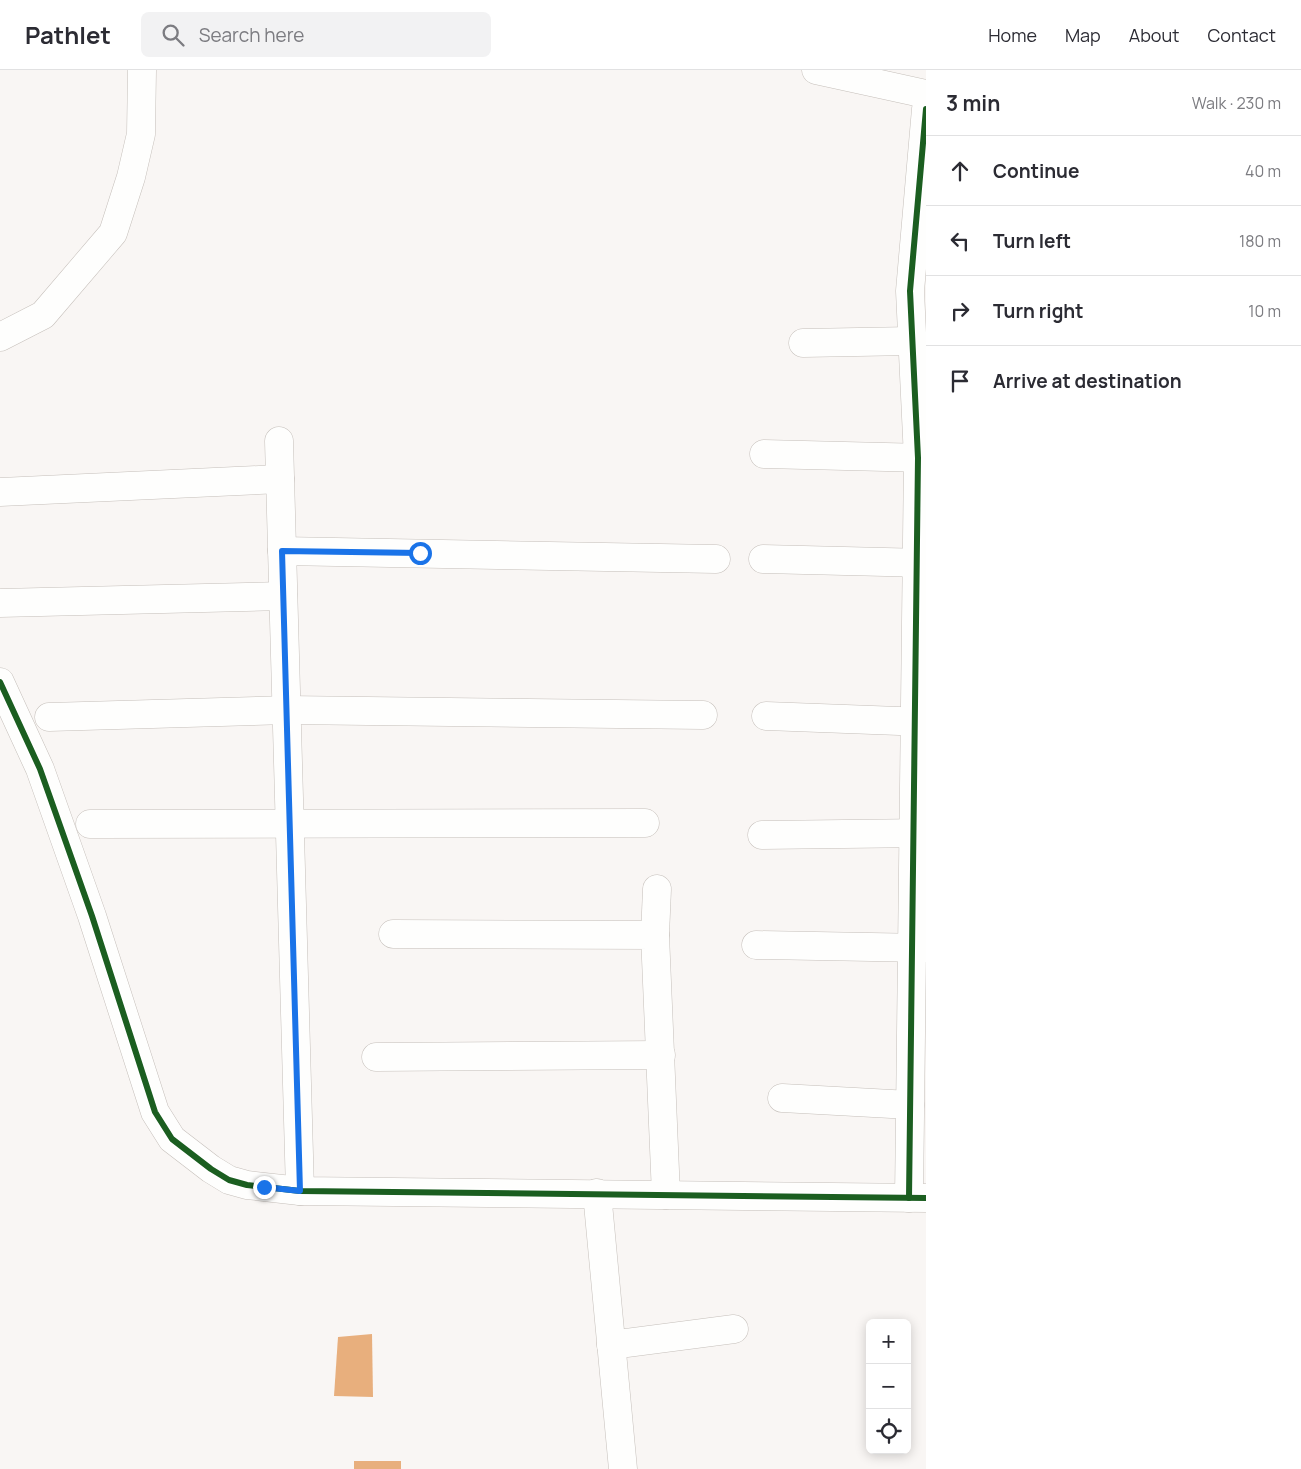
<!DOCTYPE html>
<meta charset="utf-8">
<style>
:root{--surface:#fff;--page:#f2f2f3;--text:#2b2b33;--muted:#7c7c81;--line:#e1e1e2}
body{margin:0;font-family:Manrope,sans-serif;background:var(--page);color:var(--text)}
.controls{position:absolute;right:15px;bottom:15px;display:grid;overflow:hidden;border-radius:8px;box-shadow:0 2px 12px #0003}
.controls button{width:45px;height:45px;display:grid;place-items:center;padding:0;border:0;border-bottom:1px solid var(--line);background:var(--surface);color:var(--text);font:25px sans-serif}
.stop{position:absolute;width:15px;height:15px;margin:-11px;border:4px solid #1a73e8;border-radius:50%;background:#fff}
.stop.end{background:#1a73e8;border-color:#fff;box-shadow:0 1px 5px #0008}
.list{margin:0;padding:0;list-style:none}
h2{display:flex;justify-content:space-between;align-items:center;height:65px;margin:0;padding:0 20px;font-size:21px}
h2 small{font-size:16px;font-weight:400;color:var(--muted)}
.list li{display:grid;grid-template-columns:32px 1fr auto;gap:15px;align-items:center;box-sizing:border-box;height:70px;padding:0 20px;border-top:1px solid var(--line)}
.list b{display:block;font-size:19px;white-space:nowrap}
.list em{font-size:16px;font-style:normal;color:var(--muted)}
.icon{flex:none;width:28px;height:28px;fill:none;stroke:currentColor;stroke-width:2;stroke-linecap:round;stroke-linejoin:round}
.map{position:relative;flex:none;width:926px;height:1399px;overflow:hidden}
header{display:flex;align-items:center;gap:30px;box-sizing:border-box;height:70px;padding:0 25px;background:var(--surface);border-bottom:1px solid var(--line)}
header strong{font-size:24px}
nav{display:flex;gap:28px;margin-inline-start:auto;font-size:18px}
.search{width:350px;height:45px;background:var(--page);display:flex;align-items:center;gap:12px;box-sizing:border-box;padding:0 18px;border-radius:8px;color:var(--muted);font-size:19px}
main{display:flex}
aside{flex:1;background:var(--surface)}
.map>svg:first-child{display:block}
</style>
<header>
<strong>Pathlet</strong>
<div class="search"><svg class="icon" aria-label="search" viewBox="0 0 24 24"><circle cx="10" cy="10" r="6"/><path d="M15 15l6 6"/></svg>Search here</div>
<nav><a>Home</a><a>Map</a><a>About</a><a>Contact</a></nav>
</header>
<main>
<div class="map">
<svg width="926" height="1399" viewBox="0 0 926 1399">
<rect width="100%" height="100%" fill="#f9f6f4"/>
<g fill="#e8af7d">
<path d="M372,1264L373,1327L334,1326L338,1267Z"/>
<rect x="354" y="1391" width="47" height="8"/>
</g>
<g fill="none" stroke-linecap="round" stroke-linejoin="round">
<defs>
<g id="minor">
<path d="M816,0L926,24"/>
<path d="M0,267L43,245L113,163L131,107L141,64L142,0"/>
<path d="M803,273L912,271"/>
<path d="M279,371L300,1121"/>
<path d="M764,384L926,388"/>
<path d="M0,422L280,409"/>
<path d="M282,481L716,489"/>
<path d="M763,489L926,493"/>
<path d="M0,533L283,526"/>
<path d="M0,612L40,699L92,846L155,1042L172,1069L211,1099L229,1110L247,1115L300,1121L926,1128"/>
<path d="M766,646L926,652"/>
<path d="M49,647L287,640L703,645"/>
<path d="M90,754L645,753"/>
<path d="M762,765L926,763"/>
<path d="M393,864L655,865L666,1125"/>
<path d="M655,865L657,819"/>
<path d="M756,875L926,878"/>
<path d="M376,987L661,985"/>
<path d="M782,1028L910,1035"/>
<path d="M597,1123L623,1399"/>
<path d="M909,1128L918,388L910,221L926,39"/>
<path d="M611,1275L734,1259"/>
</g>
</defs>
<use href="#minor" stroke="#c5bfba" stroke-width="29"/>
<use href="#minor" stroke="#fefefd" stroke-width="28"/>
<defs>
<g id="cycleway">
<path d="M0,612L40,699L92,846L155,1042L172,1069L211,1099L229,1110L247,1115L300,1121L926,1128"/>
<path d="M909,1128L918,388L910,221L926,39"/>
</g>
</defs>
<use href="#cycleway" stroke="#fff" stroke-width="9"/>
<use href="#cycleway" stroke="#1b5e20" stroke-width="6"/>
</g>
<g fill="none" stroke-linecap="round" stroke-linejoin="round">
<path stroke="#1a73e8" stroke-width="6" d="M264,1117L300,1121L282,481L420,483"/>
</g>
</svg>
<div class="controls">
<button>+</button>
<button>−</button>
<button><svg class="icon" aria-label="locate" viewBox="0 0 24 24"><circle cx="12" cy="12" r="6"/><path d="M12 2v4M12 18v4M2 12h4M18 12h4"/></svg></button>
</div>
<div class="stop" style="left:420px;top:483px"></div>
<div class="stop end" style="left:264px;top:1117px"></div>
</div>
<aside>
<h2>3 min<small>Walk · 230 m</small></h2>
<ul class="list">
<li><svg class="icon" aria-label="ahead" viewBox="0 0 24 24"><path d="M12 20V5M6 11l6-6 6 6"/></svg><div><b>Continue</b></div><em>40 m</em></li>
<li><svg class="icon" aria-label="left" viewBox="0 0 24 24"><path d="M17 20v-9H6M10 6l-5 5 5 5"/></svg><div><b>Turn left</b></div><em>180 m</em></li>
<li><svg class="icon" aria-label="right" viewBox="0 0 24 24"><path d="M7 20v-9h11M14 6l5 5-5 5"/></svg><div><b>Turn right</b></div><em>10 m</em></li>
<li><svg class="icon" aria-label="arrive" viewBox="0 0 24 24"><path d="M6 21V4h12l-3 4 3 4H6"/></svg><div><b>Arrive at destination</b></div></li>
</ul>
</aside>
</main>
